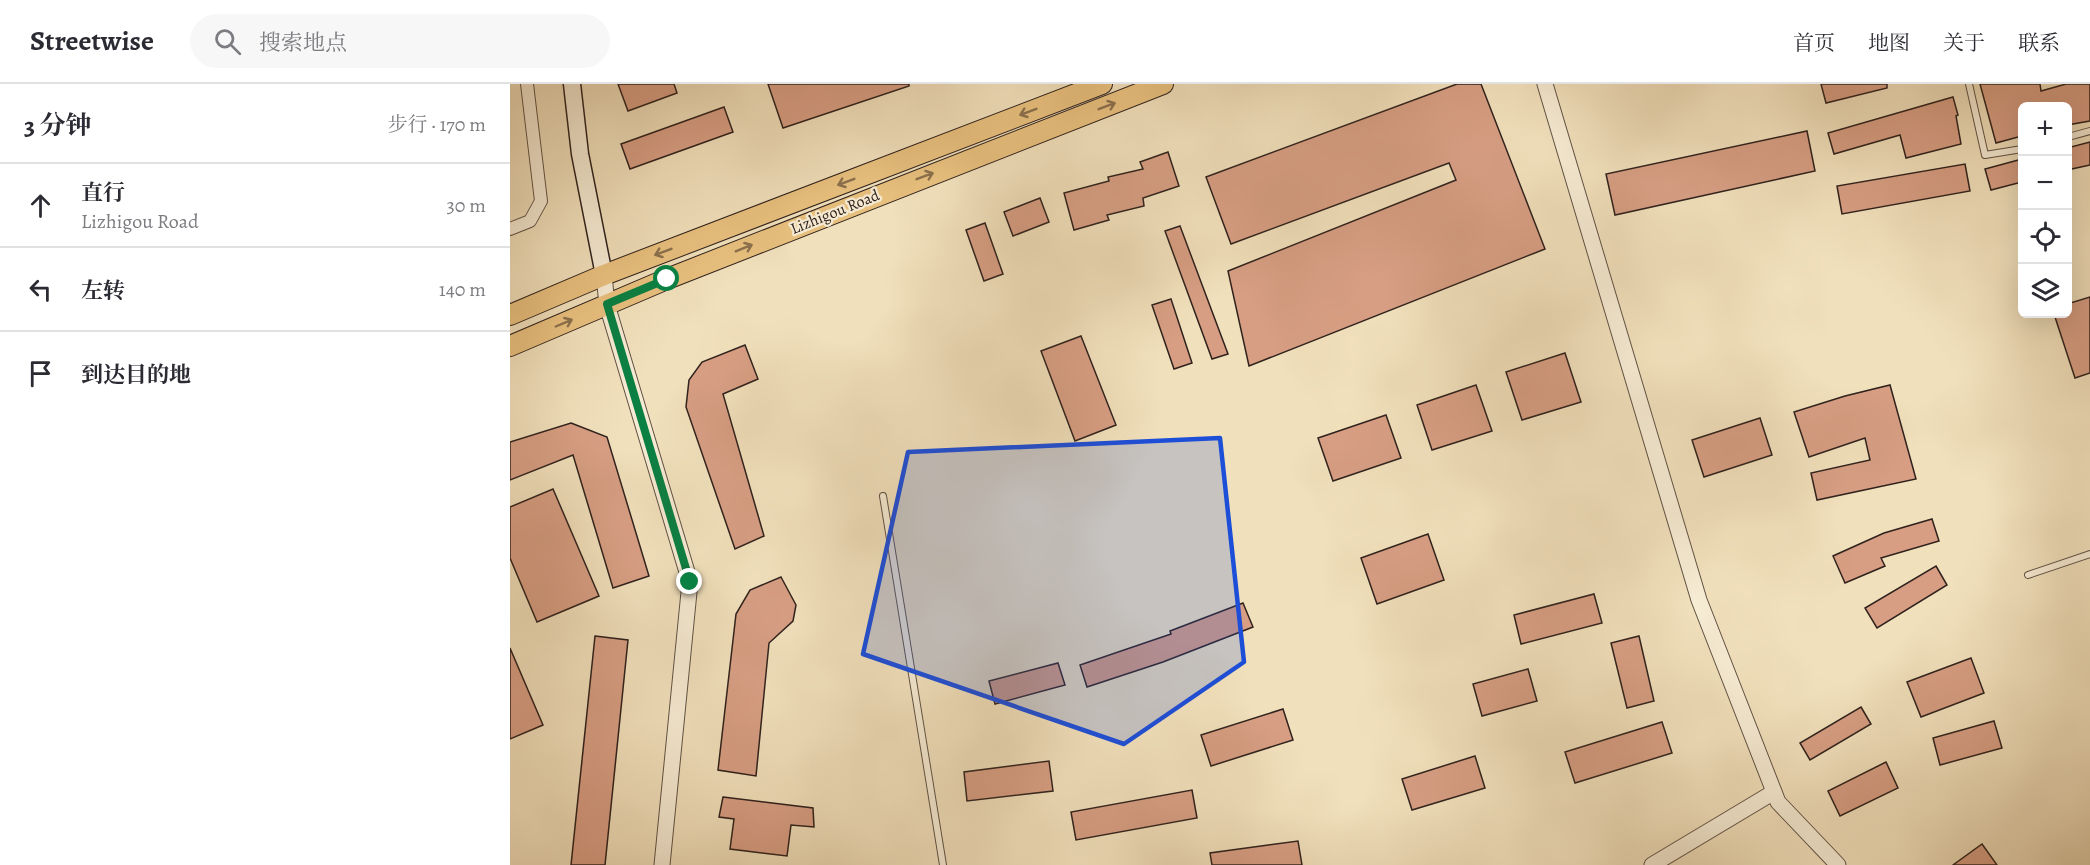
<!DOCTYPE html>
<html lang="zh">
<meta charset="utf-8">
<style>
:root{--surface:#fff;--page:#f7f7f7;--text:#2b2b33;--muted:#7c7c81;--line:#e1e1e2}
body{margin:0;font-family:Alegreya,"Noto Serif SC",serif;background:var(--page);color:var(--text)}
.controls{position:absolute;right:18px;top:18px;display:grid;overflow:hidden;border-radius:9px;box-shadow:0 6px 24px #0002}
.controls button{width:54px;height:54px;display:grid;place-items:center;padding:0;border:0;border-bottom:2px solid var(--line);background:var(--surface);color:var(--text);font:30px sans-serif}
.stop{position:absolute;width:18px;height:18px;margin:-14px;border:4px solid #0b8043;border-radius:50%;background:#fff}
.stop.end{background:#0b8043;border-color:#fff;box-shadow:0 2px 6px #0008}
.list{margin:0;padding:0;list-style:none}
h2{display:flex;justify-content:space-between;align-items:center;height:78px;margin:0;padding:0 24px;font-size:26px}
h2 small{font-size:20px;font-weight:400;color:var(--muted)}
.list li{display:grid;grid-template-columns:39px 1fr auto;gap:18px;align-items:center;box-sizing:border-box;height:84px;padding:0 24px;border-top:2px solid var(--line)}
.list b{display:block;font-size:22px;white-space:nowrap}
.list p{margin:0;font-size:20px;white-space:nowrap;color:var(--muted)}
.list em{font-size:20px;font-style:normal;color:var(--muted)}
.icon{flex:none;width:33px;height:33px;fill:none;stroke:currentColor;stroke-width:2;stroke-linecap:round;stroke-linejoin:round}
.map{position:relative;flex:none;width:1580px;height:781px;overflow:hidden}
header{display:flex;align-items:center;gap:36px;box-sizing:border-box;height:84px;padding:0 30px;background:var(--surface);border-bottom:2px solid var(--line)}
header strong{font-size:28px}
nav{display:flex;gap:33px;margin-inline-start:auto;font-size:21px}
.search{width:420px;height:54px;background:var(--page);display:flex;align-items:center;gap:15px;box-sizing:border-box;padding:0 21px;border-radius:33px;color:var(--muted);font-size:22px}
main{display:flex}
aside{flex:1;background:var(--surface)}
.map>svg:first-child{display:block}
</style>
<header>
<strong>Streetwise</strong>
<div class="search"><svg class="icon" aria-label="search" viewBox="0 0 24 24"><circle cx="10" cy="10" r="6"/><path d="M15 15l6 6"/></svg>搜索地点</div>
<nav><a>首页</a><a>地图</a><a>关于</a><a>联系</a></nav>
</header>
<main>
<aside>
<h2>3 分钟<small>步行 · 170 m</small></h2>
<ul class="list">
<li><svg class="icon" aria-label="ahead" viewBox="0 0 24 24"><path d="M12 20V5M6 11l6-6 6 6"/></svg><div><b>直行</b><p>Lizhigou Road</p></div><em>30 m</em></li>
<li><svg class="icon" aria-label="left" viewBox="0 0 24 24"><path d="M17 20v-9H6M10 6l-5 5 5 5"/></svg><div><b>左转</b></div><em>140 m</em></li>
<li><svg class="icon" aria-label="arrive" viewBox="0 0 24 24"><path d="M6 21V4h12l-3 4 3 4H6"/></svg><div><b>到达目的地</b></div></li>
</ul>
</aside>
<div class="map">
<svg width="1580" height="781" viewBox="0 0 1580 781">
<rect width="100%" height="100%" fill="#f1e0bc"/>
<filter id="stains"><feTurbulence type="fractalNoise" baseFrequency=".00333" numOctaves="4"/><feColorMatrix values="0 0 0 0 .2 0 0 0 0 .09 0 0 0 0 .02 0 0 0 .5 -.17"/></filter>
<radialGradient id="worn" r=".72"><stop offset=".6" stop-color="#630" stop-opacity="0"/><stop offset="1" stop-color="#630" stop-opacity=".3"/></radialGradient>
<g fill="#d79e83" stroke="#2f221d" stroke-width="1.5">
<path d="M108,0H164L167,9L118,27Z"/>
<path d="M258,0H399V2L273,44Z"/>
<path d="M947,0H971L1035,165L739,282L718,187L946,96L939,79L721,160L696,93Z"/>
<path d="M1311,0H1377V4L1316,19Z"/>
<path d="M1470,0H1530L1531,7L1556,0H1580V37L1557,41V22H1512V52L1486,59Z"/>
<path d="M1443,13L1448,31L1446,32L1451,60L1396,74L1390,51L1324,70L1318,49Z"/>
<path d="M214,23L223,48L120,85L111,60Z"/>
<path d="M1297,47L1305,87L1105,131L1096,90Z"/>
<path d="M1580,58V81L1557,86V64Z"/>
<path d="M658,68L669,102L633,114L634,122L597,131L599,136L564,146L554,109L599,97L598,93L633,85L630,78Z"/>
<path d="M1512,75V98L1481,106L1475,85Z"/>
<path d="M1455,80L1460,107L1332,130L1327,102Z"/>
<path d="M530,114L539,138L503,152L494,128Z"/>
<path d="M475,139L493,190L474,197L456,146Z"/>
<path d="M670,142L718,270L702,275L655,147Z"/>
<path d="M1580,213V289L1565,294L1544,230H1557V220Z"/>
<path d="M661,215L682,279L664,285L642,221Z"/>
<path d="M571,252L606,341L565,357L531,267Z"/>
<path d="M235,261L248,295L213,310L254,452L225,465L176,323L179,296L192,278Z"/>
<path d="M1055,269L1071,318L1012,336L996,288Z"/>
<path d="M966,301L982,347L922,366L907,321Z"/>
<path d="M1380,301L1406,395L1307,416L1301,389L1360,376L1355,354L1299,373L1284,328L1335,312Z"/>
<path d="M876,331L891,374L823,397L808,354Z"/>
<path d="M1250,334L1262,371L1194,393L1182,356Z"/>
<path d="M61,339L97,353L139,492L103,504L63,371L0,396V358Z"/>
<path d="M43,405L89,512L27,538L0,474V423Z"/>
<path d="M1422,435L1429,457L1371,474L1375,482L1335,499L1323,472L1374,449Z"/>
<path d="M918,450L934,496L867,520L851,474Z"/>
<path d="M1426,482L1437,501L1367,544L1355,524Z"/>
<path d="M271,493L286,521L283,537L259,559L246,692L208,686L226,530L240,506Z"/>
<path d="M1084,510L1092,539L1011,560L1004,531Z"/>
<path d="M733,519L743,543L653,578L577,603L570,581L661,550L660,547Z"/>
<path d="M85,552L118,556L95,781H61Z"/>
<path d="M1129,552L1144,617L1117,624L1101,559Z"/>
<path d="M0,564L33,641L0,655Z"/>
<path d="M1461,574L1474,609L1411,633L1397,598Z"/>
<path d="M548,579L555,601L485,620L479,597Z"/>
<path d="M1018,585L1027,617L972,632L963,600Z"/>
<path d="M1351,623L1361,640L1300,676L1290,659Z"/>
<path d="M773,625L783,656L701,682L691,651Z"/>
<path d="M1484,637L1492,664L1430,681L1423,654Z"/>
<path d="M1152,638L1162,669L1065,699L1055,668Z"/>
<path d="M965,672L975,704L902,726L892,695Z"/>
<path d="M539,677L543,707L457,717L454,688Z"/>
<path d="M1376,678L1388,704L1330,732L1318,707Z"/>
<path d="M682,706L687,734L566,756L561,728Z"/>
<path d="M213,713L303,724L304,743L281,741L277,772L220,765L224,735L209,733Z"/>
<path d="M788,757L792,781H702L700,769Z"/>
<path d="M1472,760L1487,781H1443Z"/>
</g>
<g fill="none" stroke-linecap="round" stroke-linejoin="round">
<defs>
<g id="service">
<path d="M1459,0L1475,71L1512,65"/>
<path d="M1558,53L1580,47"/>
<path d="M373,412L433,781"/>
<path d="M1518,491L1580,470"/>
</g>
<path id="minor" d="M0,145L20,137L31,117L17,0"/>
<g id="tertiary">
<path d="M1035,0L1189,516L1268,718L1328,781"/>
<path d="M94,191L97,221L180,498L152,781"/>
<path d="M1142,781L1264,708"/>
</g>
<path id="secondary" d="M62,0L70,70L94,191"/>
<g id="primary">
<path d="M0,231L94,191L592,0"/>
<path d="M0,262L157,195L653,0"/>
</g>
</defs>
<use href="#service" stroke="#605245" stroke-width="8"/>
<use href="#minor" stroke="#605245" stroke-width="14"/>
<use href="#tertiary" stroke="#605245" stroke-width="17"/>
<use href="#secondary" stroke="#2f221d" stroke-width="19"/>
<use href="#primary" stroke="#2f221d" stroke-width="22"/>
<use href="#service" stroke="#f6ebd3" stroke-width="6"/>
<use href="#minor" stroke="#f6ebd3" stroke-width="12"/>
<use href="#tertiary" stroke="#f6ebd3" stroke-width="15"/>
<use href="#secondary" stroke="#f6ebd3" stroke-width="16"/>
<use href="#primary" stroke="#e8c07e" stroke-width="20"/>
</g>
<defs><path id="oneway-shaft" d="M-6 0H5M1.5-3L5.5 0L1.5 3" fill="none" stroke-width="1.6" stroke-linecap="round" stroke-linejoin="round" transform="scale(1.5)"/></defs>
<g stroke="#8c714e">
<use href="#oneway-shaft" transform="translate(597 22) rotate(-21)"/>
<use href="#oneway-shaft" transform="translate(518 28) rotate(159)"/>
<use href="#oneway-shaft" transform="translate(415 92) rotate(-21)"/>
<use href="#oneway-shaft" transform="translate(336 98) rotate(159)"/>
<use href="#oneway-shaft" transform="translate(234 164) rotate(-22)"/>
<use href="#oneway-shaft" transform="translate(153 168) rotate(159)"/>
<use href="#oneway-shaft" transform="translate(54 239) rotate(-23)"/>
</g>
<g fill="none" stroke-linecap="round" stroke-linejoin="round">
<path stroke="#0b8043" stroke-width="8" d="M157,195L97,220L180,498"/>
</g>
<path fill="#1d4ed8" fill-opacity="0.2" stroke="#1d4ed8" stroke-width="4.5" stroke-linejoin="round" d="M710,354L734,578L614,660L353,570L398,368Z"/>
<g text-anchor="middle" dominant-baseline="central" stroke-width="4.5" stroke-linejoin="round" paint-order="stroke">
<g font-size="16" fill="#2f221d" stroke="#f6ebd3">
<text transform="translate(325 128) rotate(-22)">Lizhigou Road</text>
</g>
</g>
<rect width="100%" height="100%" filter="url(#stains)"/>
<rect width="100%" height="100%" fill="url(#worn)"/>
</svg>
<div class="controls">
<button>+</button>
<button>−</button>
<button><svg class="icon" aria-label="locate" viewBox="0 0 24 24"><circle cx="12" cy="12" r="6"/><path d="M12 2v4M12 18v4M2 12h4M18 12h4"/></svg></button>
<button><svg class="icon" aria-label="layers" viewBox="0 0 24 24"><path d="M12 4l9 5-9 5-9-5zM3 14l9 5 9-5"/></svg></button>
</div>
<div class="stop" style="left:157px;top:195px"></div>
<div class="stop end" style="left:180px;top:498px"></div>
</div>
</main>
